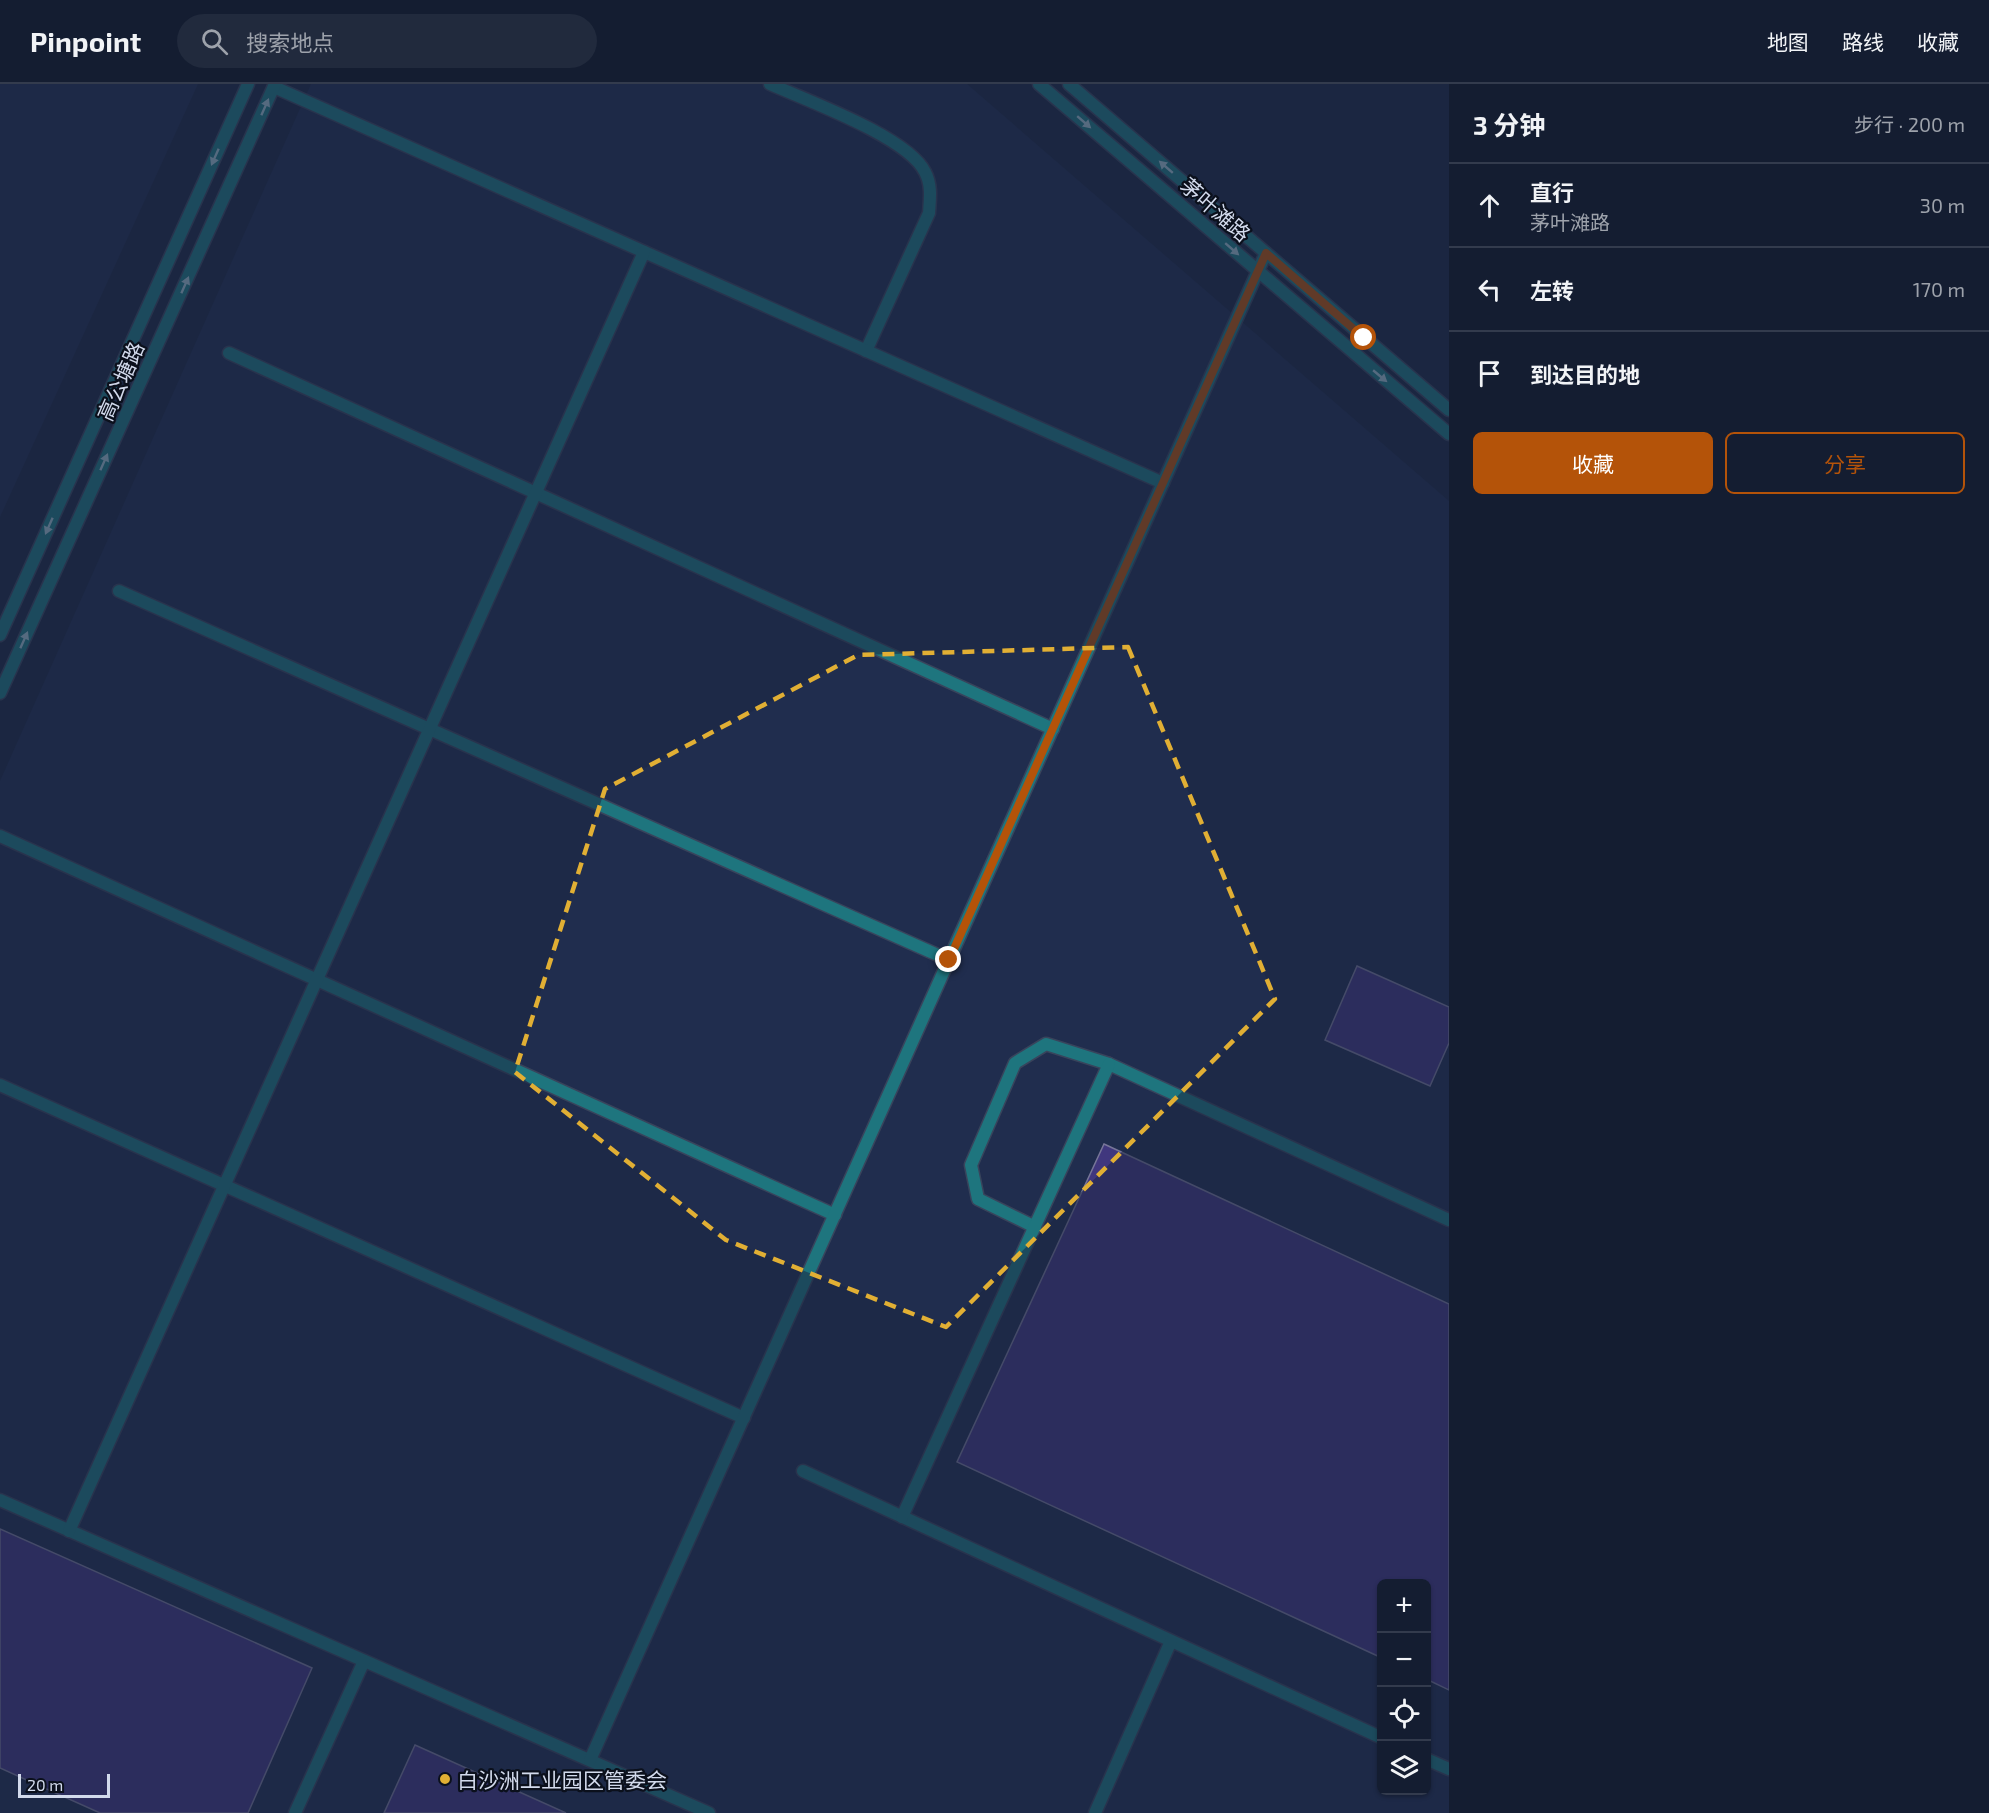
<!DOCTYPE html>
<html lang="zh">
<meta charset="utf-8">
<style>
:root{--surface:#141d31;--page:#212a3d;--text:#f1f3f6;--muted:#9da2ab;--line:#333b4d;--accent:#b45309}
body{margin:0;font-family:"Exo 2","Noto Sans SC",sans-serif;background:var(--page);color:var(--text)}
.controls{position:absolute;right:18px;bottom:18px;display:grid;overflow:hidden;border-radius:9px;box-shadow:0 2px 4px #0004}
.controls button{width:54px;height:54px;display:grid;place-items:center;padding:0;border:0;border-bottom:2px solid var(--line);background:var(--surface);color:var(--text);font:30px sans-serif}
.scale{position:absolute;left:18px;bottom:15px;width:92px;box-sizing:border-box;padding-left:6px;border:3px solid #d2daec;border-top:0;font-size:16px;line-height:21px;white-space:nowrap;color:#d2daec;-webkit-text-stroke:4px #0b101c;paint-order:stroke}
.stop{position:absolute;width:18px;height:18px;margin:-14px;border:4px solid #b45309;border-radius:50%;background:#fff}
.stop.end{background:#b45309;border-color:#fff;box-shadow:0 2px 6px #0008}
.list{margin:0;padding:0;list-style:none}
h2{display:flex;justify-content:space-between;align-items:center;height:78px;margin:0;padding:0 24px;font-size:26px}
h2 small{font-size:20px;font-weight:400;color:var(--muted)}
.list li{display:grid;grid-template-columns:39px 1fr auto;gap:18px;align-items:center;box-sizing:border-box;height:84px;padding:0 24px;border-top:2px solid var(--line)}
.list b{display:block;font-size:22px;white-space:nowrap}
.list p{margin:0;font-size:20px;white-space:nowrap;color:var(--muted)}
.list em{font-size:20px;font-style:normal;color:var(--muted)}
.actions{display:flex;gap:12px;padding:18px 24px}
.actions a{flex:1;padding:14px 0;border:2px solid var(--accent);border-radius:9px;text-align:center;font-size:21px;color:var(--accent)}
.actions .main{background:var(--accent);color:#fff}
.icon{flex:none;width:33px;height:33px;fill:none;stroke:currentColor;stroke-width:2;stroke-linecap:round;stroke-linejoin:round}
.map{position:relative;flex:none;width:1449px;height:1729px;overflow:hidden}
header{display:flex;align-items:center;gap:36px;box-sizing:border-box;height:84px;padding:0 30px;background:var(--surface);border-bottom:2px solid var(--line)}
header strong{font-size:28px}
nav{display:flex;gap:33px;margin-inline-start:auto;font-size:21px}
.search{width:420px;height:54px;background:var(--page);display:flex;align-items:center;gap:15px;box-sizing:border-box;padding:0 21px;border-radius:33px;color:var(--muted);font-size:22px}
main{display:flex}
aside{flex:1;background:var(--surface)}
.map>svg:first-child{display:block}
</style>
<header>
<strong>Pinpoint</strong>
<div class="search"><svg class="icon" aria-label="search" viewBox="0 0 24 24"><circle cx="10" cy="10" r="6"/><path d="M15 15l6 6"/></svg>搜索地点</div>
<nav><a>地图</a><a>路线</a><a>收藏</a></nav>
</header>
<main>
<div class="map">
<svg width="1449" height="1729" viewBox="0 0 1449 1729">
<rect width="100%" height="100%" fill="#1b2741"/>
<g fill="#202d4e" fill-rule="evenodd">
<path d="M0,0H198L0,433Z"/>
<path d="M311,0H967L1449,417V1729H0V697ZM1382,1500H1426V1706H1382Z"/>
</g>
<g fill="#40377e" stroke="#777698" stroke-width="1.5">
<path d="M1357,882L1449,923V959L1430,1002L1325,956Z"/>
<path d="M1104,1060L1449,1220V1606L1426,1595V1500H1382V1574L957,1378Z"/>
<path d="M0,1445L312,1584L248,1729H100L0,1684Z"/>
<path d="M415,1661L566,1729H384Z"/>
</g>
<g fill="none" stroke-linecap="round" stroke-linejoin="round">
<defs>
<g id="service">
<path d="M770,0C808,17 908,53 925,88C932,101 930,115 929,129L866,267"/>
<path d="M274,3L1163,399"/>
<path d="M229,269L1053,645"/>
<path d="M119,507L949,876"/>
<path d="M0,752L835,1131"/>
<path d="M0,1001L744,1334"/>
<path d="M1035,1143L978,1115L971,1081L1015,979L1046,960L1109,980L1449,1136"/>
<path d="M803,1387L1382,1654"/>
<path d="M0,1416L709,1729"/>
<path d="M902,1433L1109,980"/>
<path d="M69,1447L644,168"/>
<path d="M1426,1675L1449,1685"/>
<path d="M590,1676L1266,169"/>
<path d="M295,1729L364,1577"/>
<path d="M1095,1729L1171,1557"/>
</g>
<g id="tertiary">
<path d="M1039,0L1449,350"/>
<path d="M1069,0L1449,326"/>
<path d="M0,551L248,0"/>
<path d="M0,609L275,0"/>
</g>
</defs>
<use href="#service" stroke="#38445c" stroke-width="15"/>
<use href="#tertiary" stroke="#38445c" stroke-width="15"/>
<use href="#service" stroke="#1e757e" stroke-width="12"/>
<use href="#tertiary" stroke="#1e757e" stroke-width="12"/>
</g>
<defs><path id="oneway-solid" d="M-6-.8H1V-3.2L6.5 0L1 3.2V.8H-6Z" transform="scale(1.5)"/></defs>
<g fill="#9cbccb">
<use href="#oneway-solid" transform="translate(265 23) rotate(-66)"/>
<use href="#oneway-solid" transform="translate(1084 38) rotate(41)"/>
<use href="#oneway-solid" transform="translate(215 73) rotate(114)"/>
<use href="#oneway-solid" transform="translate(1166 83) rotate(-139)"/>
<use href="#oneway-solid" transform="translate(1232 165) rotate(41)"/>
<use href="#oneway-solid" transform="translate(185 201) rotate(-66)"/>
<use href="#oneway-solid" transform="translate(1380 292) rotate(40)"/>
<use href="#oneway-solid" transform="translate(104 378) rotate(-66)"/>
<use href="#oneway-solid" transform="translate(49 442) rotate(114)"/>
<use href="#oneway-solid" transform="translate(24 556) rotate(-66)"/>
</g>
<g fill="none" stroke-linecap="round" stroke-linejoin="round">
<path stroke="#b45309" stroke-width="8" d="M949,876L1266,169L1364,254"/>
</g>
<path d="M0 0H1449V1729H0ZM1128,563L1275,915L946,1243L726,1156L515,988L605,705L858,571Z" fill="#1b2741" fill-opacity=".55" fill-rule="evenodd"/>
<path fill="none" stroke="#e1af34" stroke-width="4.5" stroke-dasharray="12 8" stroke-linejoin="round" d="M1128,563L1275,915L946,1243L726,1156L515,988L605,705L858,571Z"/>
<circle fill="#e1af34" stroke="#0b101c" stroke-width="2" cx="445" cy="1695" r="6"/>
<g text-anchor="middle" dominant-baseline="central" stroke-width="4.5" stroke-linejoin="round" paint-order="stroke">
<g font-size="21" fill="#d2daec" stroke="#0b101c">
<text transform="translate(1216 125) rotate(41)">茅叶滩路</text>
<text transform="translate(120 297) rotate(-66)">高公塘路</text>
</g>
<g font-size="21" fill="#d2daec" stroke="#0b101c" text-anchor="start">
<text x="457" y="1695">白沙洲工业园区管委会</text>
</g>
</g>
</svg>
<div class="controls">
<button>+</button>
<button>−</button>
<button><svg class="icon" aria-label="locate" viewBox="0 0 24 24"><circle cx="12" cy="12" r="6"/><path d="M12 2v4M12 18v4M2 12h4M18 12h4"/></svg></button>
<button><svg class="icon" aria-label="layers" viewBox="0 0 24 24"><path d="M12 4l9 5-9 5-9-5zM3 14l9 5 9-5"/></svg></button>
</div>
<div class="scale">20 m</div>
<div class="stop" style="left:1364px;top:254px"></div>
<div class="stop end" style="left:949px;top:876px"></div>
</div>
<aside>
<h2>3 分钟<small>步行 · 200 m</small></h2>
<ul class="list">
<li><svg class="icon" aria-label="ahead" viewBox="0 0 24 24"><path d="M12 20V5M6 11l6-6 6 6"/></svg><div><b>直行</b><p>茅叶滩路</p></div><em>30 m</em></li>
<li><svg class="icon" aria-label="left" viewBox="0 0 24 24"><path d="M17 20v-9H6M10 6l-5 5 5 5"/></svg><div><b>左转</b></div><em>170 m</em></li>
<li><svg class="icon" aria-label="arrive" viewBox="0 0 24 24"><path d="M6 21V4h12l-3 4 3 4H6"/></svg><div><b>到达目的地</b></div></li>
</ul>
<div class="actions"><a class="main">收藏</a><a>分享</a></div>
</aside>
</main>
